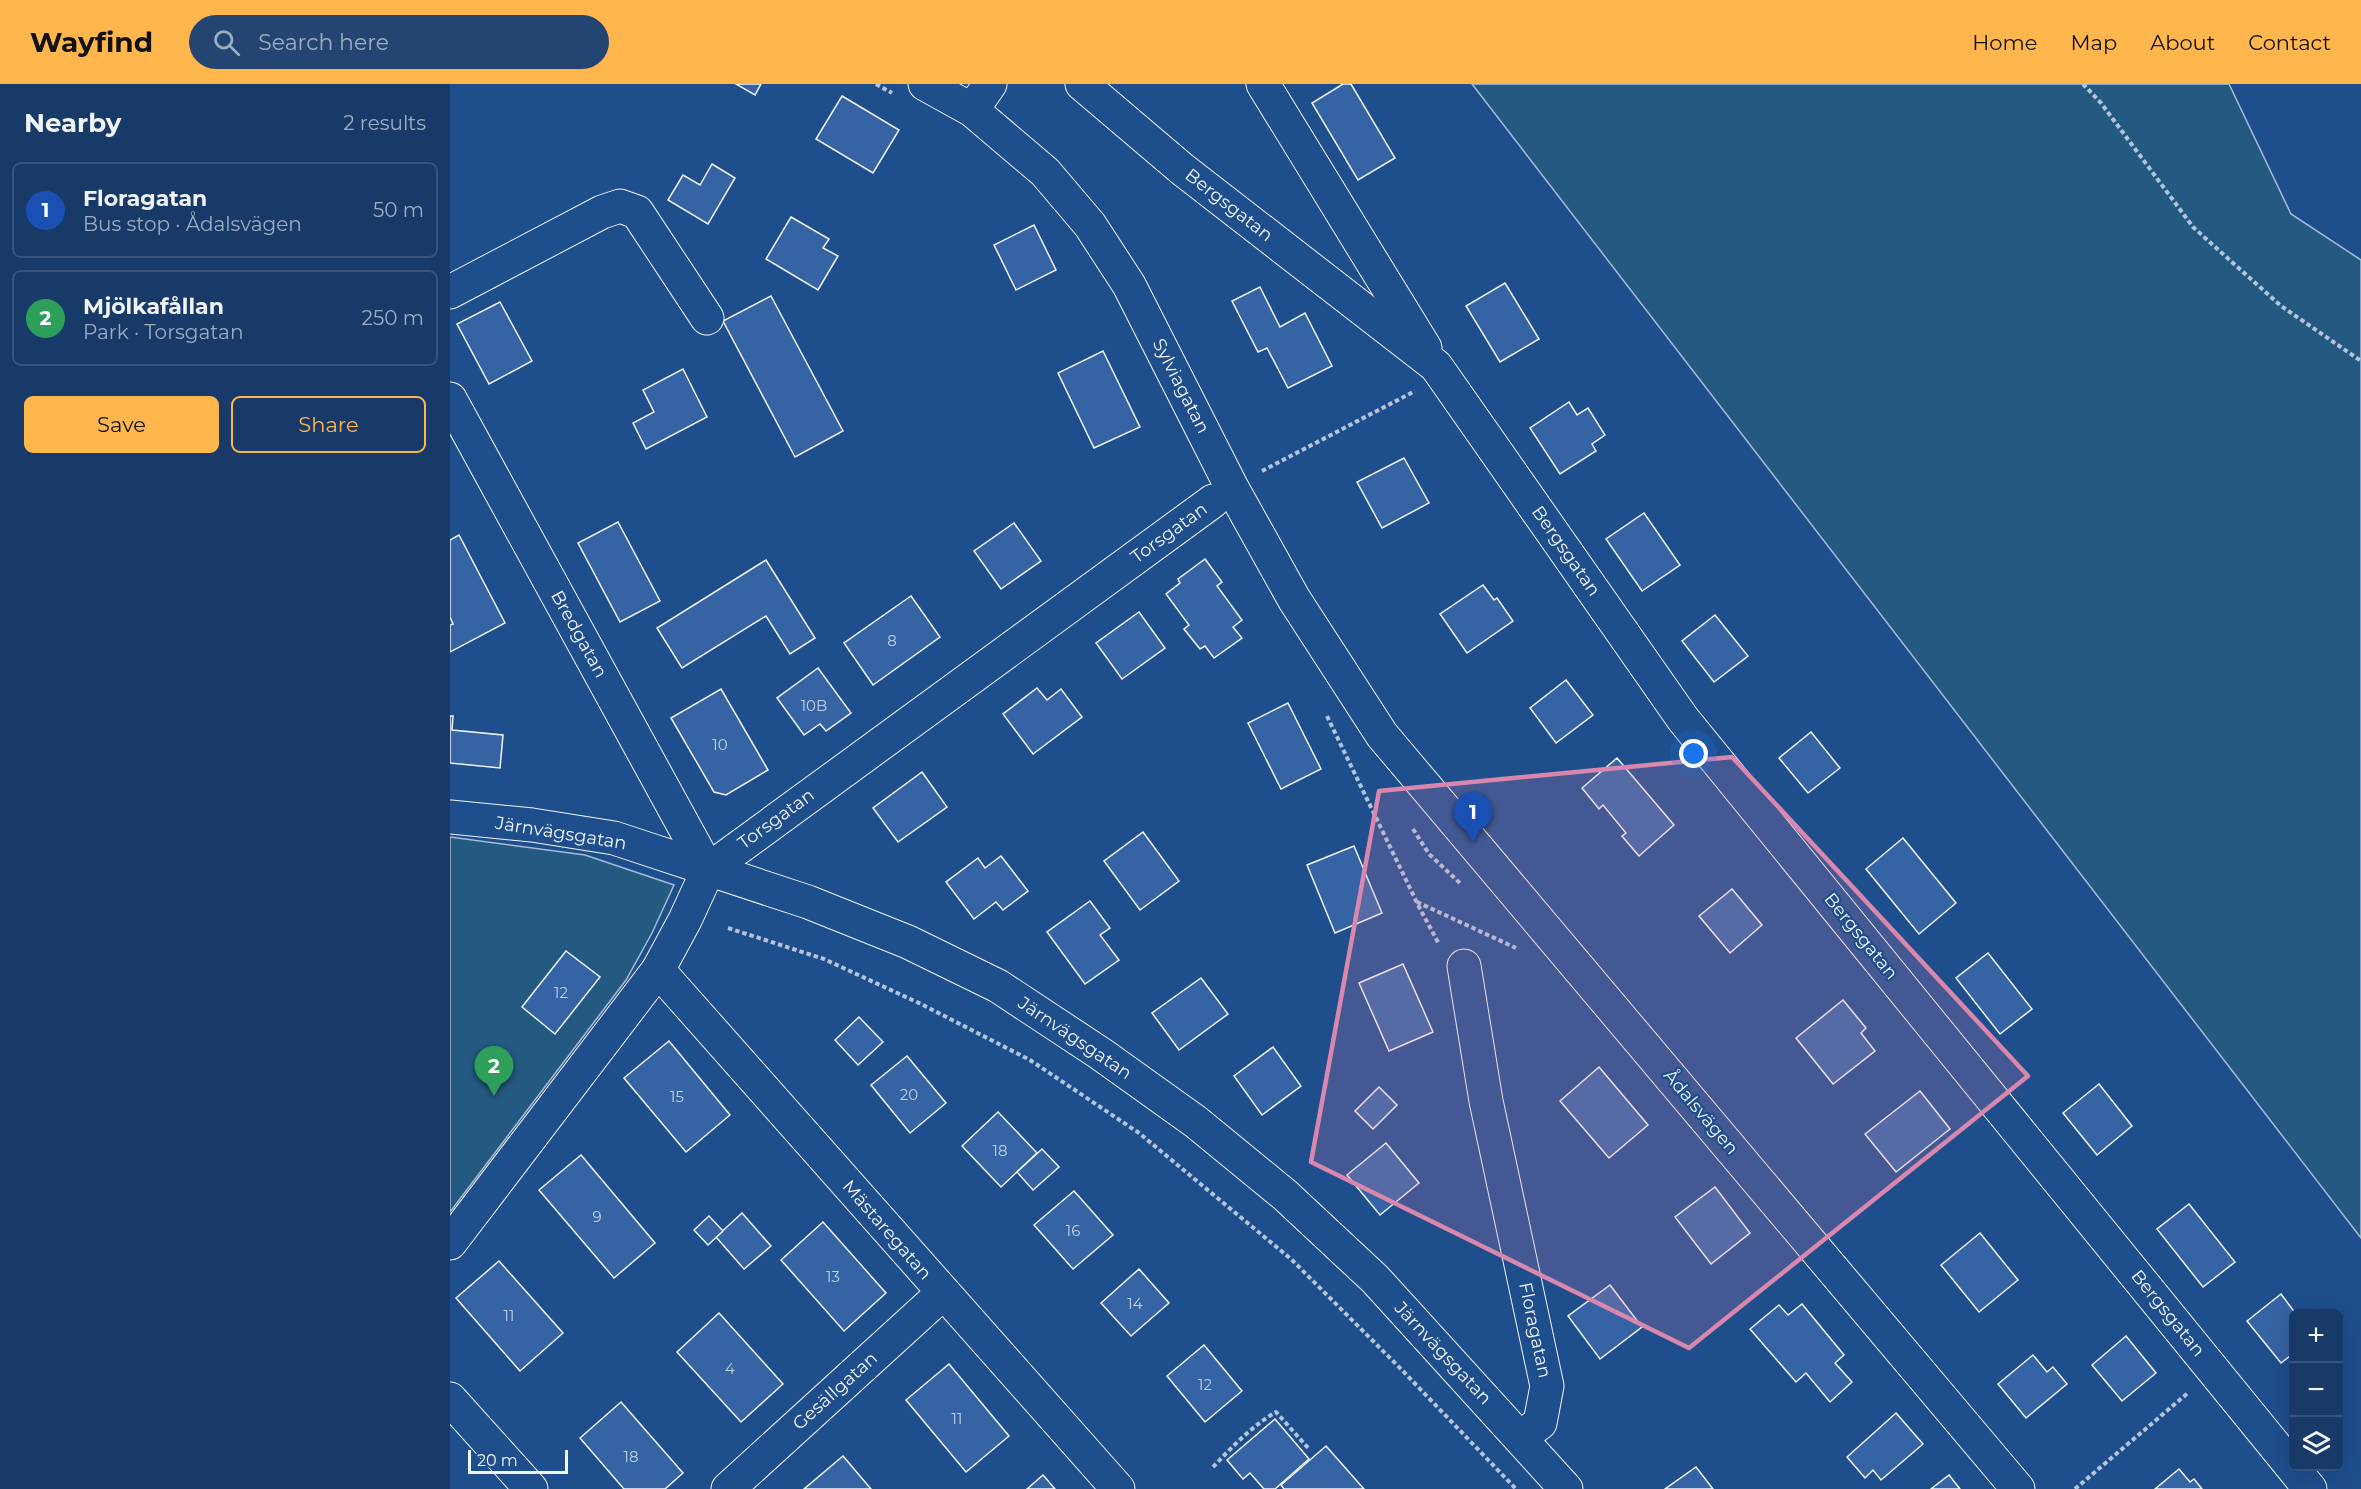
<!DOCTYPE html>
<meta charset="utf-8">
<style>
:root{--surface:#173a69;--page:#244571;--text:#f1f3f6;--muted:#9eadc0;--line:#36547d;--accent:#ffb74d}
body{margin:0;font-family:Montserrat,sans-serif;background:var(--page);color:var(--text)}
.controls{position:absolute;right:18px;bottom:18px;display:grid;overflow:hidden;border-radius:9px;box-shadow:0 6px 24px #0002}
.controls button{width:54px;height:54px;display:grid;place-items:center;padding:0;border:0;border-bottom:2px solid var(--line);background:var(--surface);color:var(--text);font:30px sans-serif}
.scale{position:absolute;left:18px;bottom:15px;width:100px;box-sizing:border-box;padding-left:6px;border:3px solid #f2f6ff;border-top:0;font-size:16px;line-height:21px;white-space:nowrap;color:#f2f6ff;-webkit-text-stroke:4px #1f4e8c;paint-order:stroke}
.you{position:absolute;left:1244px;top:670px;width:21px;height:21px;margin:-15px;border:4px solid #fff;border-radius:50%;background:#1a73e8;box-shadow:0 0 0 9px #1a73e833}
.badge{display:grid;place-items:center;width:39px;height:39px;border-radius:50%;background:var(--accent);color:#fff;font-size:20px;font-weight:700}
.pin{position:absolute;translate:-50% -50px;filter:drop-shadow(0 2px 3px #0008)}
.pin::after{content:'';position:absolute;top:32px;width:21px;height:18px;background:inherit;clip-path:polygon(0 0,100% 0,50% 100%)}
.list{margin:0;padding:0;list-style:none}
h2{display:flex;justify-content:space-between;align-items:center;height:78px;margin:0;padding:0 24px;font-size:26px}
h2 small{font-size:20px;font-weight:400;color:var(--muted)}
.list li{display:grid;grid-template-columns:39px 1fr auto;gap:18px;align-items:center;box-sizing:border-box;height:96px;margin:0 12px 12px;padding:0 12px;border:2px solid var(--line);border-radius:9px}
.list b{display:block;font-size:22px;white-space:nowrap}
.list p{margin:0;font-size:20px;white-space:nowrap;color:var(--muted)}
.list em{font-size:20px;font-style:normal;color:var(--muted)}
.actions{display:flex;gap:12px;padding:18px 24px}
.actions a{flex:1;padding:14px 0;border:2px solid var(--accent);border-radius:9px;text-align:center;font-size:21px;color:var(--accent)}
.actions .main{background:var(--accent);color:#111}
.icon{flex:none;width:33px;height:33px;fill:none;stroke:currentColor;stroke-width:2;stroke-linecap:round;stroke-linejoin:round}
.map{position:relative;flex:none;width:1911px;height:1405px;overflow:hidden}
header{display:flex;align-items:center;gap:36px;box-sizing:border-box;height:84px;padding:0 30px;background:var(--accent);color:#111}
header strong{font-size:28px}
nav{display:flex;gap:33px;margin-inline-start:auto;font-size:21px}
.search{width:420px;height:54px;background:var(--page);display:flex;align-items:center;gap:15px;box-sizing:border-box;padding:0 21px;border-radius:33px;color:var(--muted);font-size:22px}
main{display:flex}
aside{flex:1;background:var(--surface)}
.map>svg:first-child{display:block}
</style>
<header>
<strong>Wayfind</strong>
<div class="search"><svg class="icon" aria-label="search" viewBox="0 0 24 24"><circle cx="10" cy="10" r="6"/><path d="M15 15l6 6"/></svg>Search here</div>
<nav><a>Home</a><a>Map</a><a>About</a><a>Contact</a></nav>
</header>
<main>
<aside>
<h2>Nearby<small>2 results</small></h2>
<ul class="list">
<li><span class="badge" style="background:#1a4fb4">1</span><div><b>Floragatan</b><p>Bus stop · Ådalsvägen</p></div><em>50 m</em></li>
<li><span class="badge" style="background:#2e9e5b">2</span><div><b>Mjölkafållan</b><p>Park · Torsgatan</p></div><em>250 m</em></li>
</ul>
<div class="actions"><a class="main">Save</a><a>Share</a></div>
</aside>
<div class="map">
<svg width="1911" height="1405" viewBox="0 0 1911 1405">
<rect width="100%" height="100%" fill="#1f4e8c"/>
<g fill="#245a82" stroke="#a8bbd7" stroke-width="1.5">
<path d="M1022,0H1779L1841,130L1911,176V1154Z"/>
<path d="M0,753L135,771L224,801L202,849L176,896L0,1128Z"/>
</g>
<g fill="#3563a3" stroke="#f2f6ff" stroke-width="1.5">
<path d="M286,0H311L305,11Z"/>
<path d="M893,0H901L945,74L908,96L862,19Z"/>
<path d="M392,12L449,46L423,89L366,55Z"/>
<path d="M262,80L285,94L258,140L218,116L233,91L250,101Z"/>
<path d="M341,133L379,155L373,164L388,172L368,206L316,175Z"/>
<path d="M584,141L606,186L566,206L544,161Z"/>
<path d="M1055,199L1089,255L1050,278L1016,222Z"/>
<path d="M810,203L830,243L855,229L882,282L838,304L817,264L808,268L782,217Z"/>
<path d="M321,212L393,347L345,373L273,237Z"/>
<path d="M50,218L82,277L39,300L7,240Z"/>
<path d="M653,267L690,343L644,364L608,289Z"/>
<path d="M233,285L257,333L196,365L183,339L204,328L193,306Z"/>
<path d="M1119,318L1127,331L1138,324L1155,351L1142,360L1146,367L1110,390L1080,344Z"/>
<path d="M954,374L979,419L932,444L907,398Z"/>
<path d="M1194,429L1230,481L1192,507L1156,455Z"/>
<path d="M168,438L210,517L170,538L128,459Z"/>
<path d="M564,439L591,477L551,505L524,467Z"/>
<path d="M9,451L55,539L0,568V541L3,540L0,533V456Z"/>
<path d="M755,475L772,498L767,502L792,536L783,543L792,554L764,574L755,562L750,565L734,545L739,541L716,510L730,499L728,495Z"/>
<path d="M316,476L365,554L340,570L316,532L232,584L207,544Z"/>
<path d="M1033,501L1044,516L1047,514L1063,537L1017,569L990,530Z"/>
<path d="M461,512L490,553L423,601L394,559Z"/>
<path d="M689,528L715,564L672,595L646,559Z"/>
<path d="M1265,531L1298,572L1264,598L1232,557Z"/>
<path d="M368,584L401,629L376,647L370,640L354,651L327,614Z"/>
<path d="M1116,596L1143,631L1106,659L1080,624Z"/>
<path d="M587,604L597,616L611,605L632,633L583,670L553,630Z"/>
<path d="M271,605L318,686L276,711L264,708L221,634Z"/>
<path d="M838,619L871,685L831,705L798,639Z"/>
<path d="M0,632H3L2,646L53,651L50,684L0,679Z"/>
<path d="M1361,648L1390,684L1358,709L1329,674Z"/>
<path d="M1167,674L1224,741L1189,772L1172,752L1176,749L1153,721L1149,725L1132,704Z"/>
<path d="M472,688L497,723L448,758L423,724Z"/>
<path d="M693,748L729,797L690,826L654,777Z"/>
<path d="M1453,754L1506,819L1469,850L1416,785Z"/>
<path d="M904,762L932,829L885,849L857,781Z"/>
<path d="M551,772L578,807L553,826L546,818L524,835L496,798L528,774L535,784Z"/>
<path d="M1282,805L1312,841L1280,869L1249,832Z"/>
<path d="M640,817L660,844L650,851L669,876L635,900L597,848Z"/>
<path d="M116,867L150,893L105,950L72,923Z"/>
<path d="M1538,869L1582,925L1550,950L1506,894Z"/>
<path d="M953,880L983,948L939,967L909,899Z"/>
<path d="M751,894L778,930L729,966L702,929Z"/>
<path d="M1393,916L1416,944L1411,949L1425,967L1383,1000L1346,954Z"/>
<path d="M409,933L433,958L408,981L385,956Z"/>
<path d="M219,957L280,1031L236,1068L174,994Z"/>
<path d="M823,963L851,1002L812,1031L784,992Z"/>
<path d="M457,972L496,1019L460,1049L421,1001Z"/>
<path d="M1149,983L1198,1041L1159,1074L1110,1017Z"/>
<path d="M1649,1000L1682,1042L1647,1071L1613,1029Z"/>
<path d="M929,1003L947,1021L923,1045L905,1027Z"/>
<path d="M1470,1007L1500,1045L1446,1088L1415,1050Z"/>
<path d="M548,1028L587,1069L551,1103L512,1062Z"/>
<path d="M936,1059L969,1099L930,1131L897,1091Z"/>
<path d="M592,1065L609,1083L583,1106L567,1088Z"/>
<path d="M131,1071L205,1159L164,1194L89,1106Z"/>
<path d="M1265,1103L1300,1149L1261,1180L1225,1133Z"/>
<path d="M624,1107L663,1151L623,1185L584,1141Z"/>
<path d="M1739,1120L1785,1178L1753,1203L1707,1145Z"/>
<path d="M292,1129L321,1162L294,1185L266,1153Z"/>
<path d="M259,1132L273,1147L258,1161L244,1146Z"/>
<path d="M373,1138L436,1209L394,1247L331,1176Z"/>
<path d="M1530,1149L1568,1196L1529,1228L1491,1181Z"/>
<path d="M49,1177L113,1249L70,1287L6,1214Z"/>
<path d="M689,1185L719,1219L681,1252L651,1219Z"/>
<path d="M1160,1201L1192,1243L1150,1275L1118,1232Z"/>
<path d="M1831,1210L1846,1230H1844V1269L1831,1279L1797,1237Z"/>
<path d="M1352,1220L1394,1271L1385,1279L1402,1298L1380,1318L1356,1289L1346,1298L1300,1245L1329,1221L1338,1231Z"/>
<path d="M269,1229L333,1300L291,1338L227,1268Z"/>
<path d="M1676,1252L1706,1289L1672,1317L1642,1281Z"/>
<path d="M754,1261L792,1307L755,1338L717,1292Z"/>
<path d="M1583,1271L1597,1288L1603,1283L1617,1300L1576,1334L1548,1300Z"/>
<path d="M499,1280L559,1352L516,1388L456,1316Z"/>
<path d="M171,1318L233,1389L215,1405H174L130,1354Z"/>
<path d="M1446,1329L1473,1360L1431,1396L1423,1386L1415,1394L1397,1373Z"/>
<path d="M825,1335L859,1375L825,1405H814L800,1389L793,1395L777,1376Z"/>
<path d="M876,1362L914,1405H834L831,1401Z"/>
<path d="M393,1372L421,1405H354Z"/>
<path d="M1246,1383L1263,1405H1215Z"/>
<path d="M1729,1385L1740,1398L1744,1395L1752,1405H1705Z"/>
<path d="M593,1391L605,1405H577Z"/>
<path d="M1499,1391L1510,1405H1481Z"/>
</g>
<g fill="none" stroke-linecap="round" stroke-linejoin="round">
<defs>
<g id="minor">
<path d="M632,0L732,85L986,282L1233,635L1860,1405"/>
<path d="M813,0L975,264"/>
<path d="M522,26L540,0"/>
<path d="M0,208L152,128L170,122L187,128L257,234"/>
<path d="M0,315L258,786"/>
<path d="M0,733L82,741L164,754L358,818L458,858L548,902L651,970L746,1038L835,1111L925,1195L1116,1405"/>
<path d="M1014,882L1036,1017L1097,1302L1090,1339L1071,1353"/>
<path d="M208,886L668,1405"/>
<path d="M0,1159L208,886L235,836L258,786L763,417"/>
<path d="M0,1315L81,1405"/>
<path d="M278,1405L493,1209"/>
</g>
<path id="major" d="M475,0L522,26L595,88L640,141L679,201L781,402L844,515L932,651L1568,1405"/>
</defs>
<use href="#minor" stroke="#f2f6ff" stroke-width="35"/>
<use href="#major" stroke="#f2f6ff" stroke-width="35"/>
<g stroke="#b3c4dc" stroke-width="4" stroke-dasharray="4.5 3" stroke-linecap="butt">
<path d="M426,0L442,9"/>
<path d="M1633,0L1651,19L1743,143L1831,222L1911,277"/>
<path d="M812,387L965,307"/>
<path d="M877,632L969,823L989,860"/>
<path d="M963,745L979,770L1011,800"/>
<path d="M967,818L1066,864"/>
<path d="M278,844L374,875L471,920L580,976L689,1049L841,1175L949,1283L1066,1405"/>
<path d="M763,1383C782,1363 802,1342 826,1328L859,1365"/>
<path d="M1625,1405L1739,1308"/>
</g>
<use href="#minor" stroke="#1f4e8c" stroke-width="33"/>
<use href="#major" stroke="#1f4e8c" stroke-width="33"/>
</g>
<path fill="#da87ad" fill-opacity="0.2" stroke="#da87ad" stroke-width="4.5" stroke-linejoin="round" d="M1282,673L1578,992L1239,1264L861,1078L929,707Z"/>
<g text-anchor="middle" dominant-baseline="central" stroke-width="4.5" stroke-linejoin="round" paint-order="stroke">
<g font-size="15" fill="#c3d1e8">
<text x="442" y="556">8</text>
<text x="364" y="621">10B</text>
<text x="270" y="660">10</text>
<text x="111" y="908">12</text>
<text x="459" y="1010">20</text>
<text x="227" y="1012">15</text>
<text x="550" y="1066">18</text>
<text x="147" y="1132">9</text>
<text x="623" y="1146">16</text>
<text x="383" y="1192">13</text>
<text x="685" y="1219">14</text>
<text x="59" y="1231">11</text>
<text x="280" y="1284">4</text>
<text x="755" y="1300">12</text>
<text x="507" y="1334">11</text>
<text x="181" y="1372">18</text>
</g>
<g font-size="18" fill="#f2f6ff" stroke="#1f4e8c">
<text transform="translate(779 121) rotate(38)">Bergsgatan</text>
<text transform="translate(731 302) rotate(63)">Sylviagatan</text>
<text transform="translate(719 449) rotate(-36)">Torsgatan</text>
<text transform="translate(1116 467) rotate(55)">Bergsgatan</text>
<text transform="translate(129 550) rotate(61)">Bredgatan</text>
<text transform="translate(326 735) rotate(-36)">Torsgatan</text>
<text transform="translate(111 749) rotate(9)">Järnvägsgatan</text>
<text transform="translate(1411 852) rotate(51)">Bergsgatan</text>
<text transform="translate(625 954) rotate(34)">Järnvägsgatan</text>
<text transform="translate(1251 1028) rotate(50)">Ådalsvägen</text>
<text transform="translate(437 1146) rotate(49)">Mästaregatan</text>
<text transform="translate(1718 1229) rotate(51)">Bergsgatan</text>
<text transform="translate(1085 1246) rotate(78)">Floragatan</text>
<text transform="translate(993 1269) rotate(47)">Järnvägsgatan</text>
<text transform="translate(385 1307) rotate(-42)">Gesällgatan</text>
</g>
</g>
</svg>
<div class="controls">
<button>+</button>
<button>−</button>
<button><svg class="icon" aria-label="layers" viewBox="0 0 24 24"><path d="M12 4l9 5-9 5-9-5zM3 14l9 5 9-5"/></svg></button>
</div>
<div class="scale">20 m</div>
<div class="you"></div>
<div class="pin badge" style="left:1023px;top:758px;background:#1a4fb4">1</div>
<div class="pin badge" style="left:44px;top:1012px;background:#2e9e5b">2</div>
</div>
</main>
